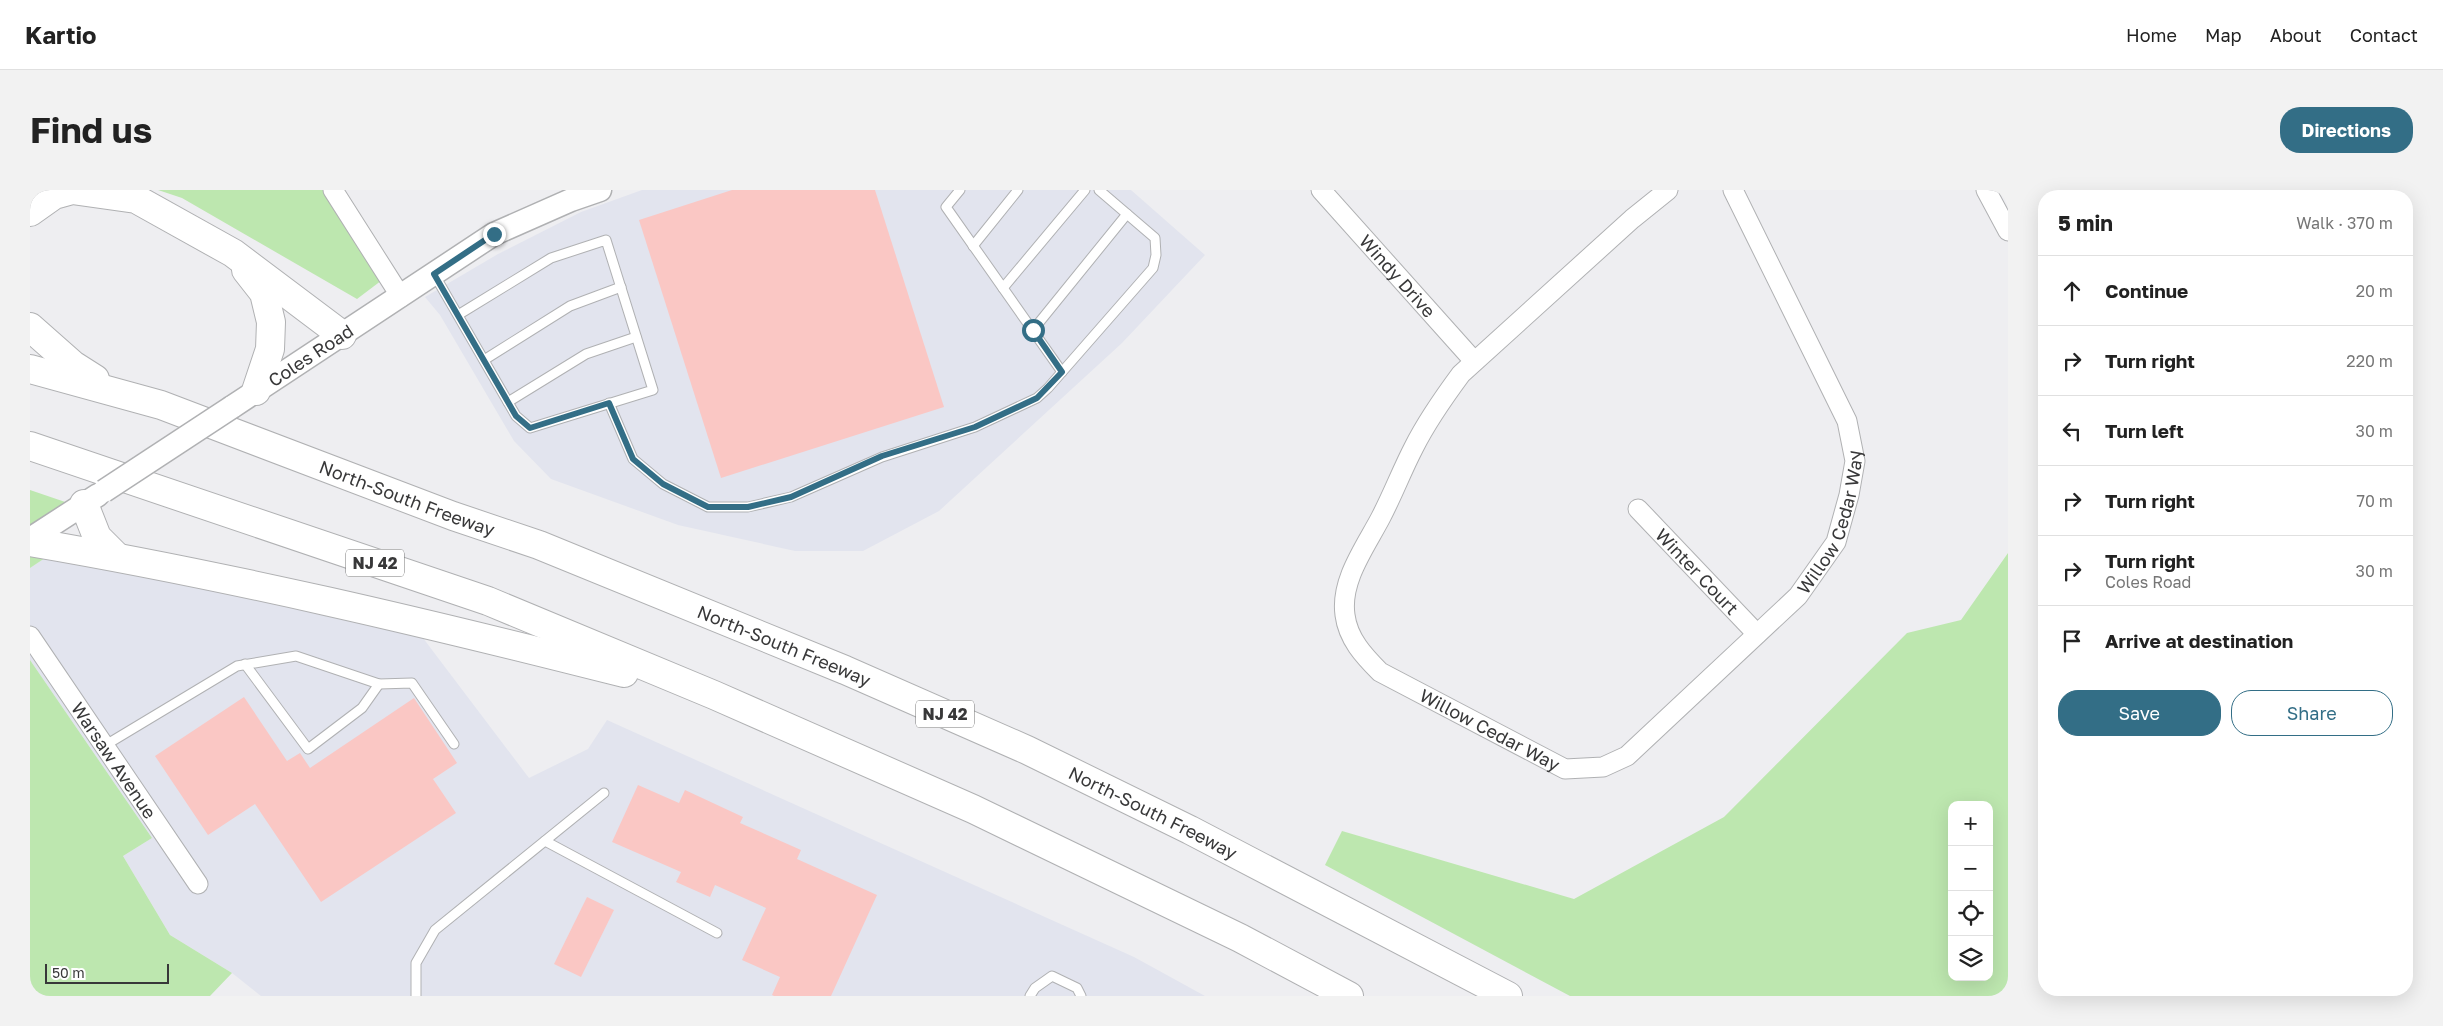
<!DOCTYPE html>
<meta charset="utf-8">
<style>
:root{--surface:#fff;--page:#f2f2f2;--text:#222;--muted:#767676;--line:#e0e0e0;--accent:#336e86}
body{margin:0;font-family:"Golos Text",sans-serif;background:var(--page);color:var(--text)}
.controls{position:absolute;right:15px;bottom:15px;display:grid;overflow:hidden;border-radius:10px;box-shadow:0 5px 20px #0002}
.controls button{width:45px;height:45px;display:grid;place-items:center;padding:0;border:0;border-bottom:1px solid var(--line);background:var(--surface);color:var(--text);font:25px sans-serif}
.scale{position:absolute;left:15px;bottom:12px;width:124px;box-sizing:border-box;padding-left:5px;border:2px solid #383839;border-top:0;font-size:14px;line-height:18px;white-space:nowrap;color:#383839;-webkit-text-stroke:4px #fff;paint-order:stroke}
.stop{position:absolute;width:15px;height:15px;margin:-11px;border:4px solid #336e86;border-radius:50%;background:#fff}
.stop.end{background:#336e86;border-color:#fff;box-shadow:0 1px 5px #0008}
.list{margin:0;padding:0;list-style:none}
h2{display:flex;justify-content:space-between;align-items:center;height:65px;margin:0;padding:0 20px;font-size:21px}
h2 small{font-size:16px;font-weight:400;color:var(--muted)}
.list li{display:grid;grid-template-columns:32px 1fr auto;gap:15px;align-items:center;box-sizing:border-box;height:70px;padding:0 20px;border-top:1px solid var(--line)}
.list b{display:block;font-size:19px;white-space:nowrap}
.list p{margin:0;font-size:16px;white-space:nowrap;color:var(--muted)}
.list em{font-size:16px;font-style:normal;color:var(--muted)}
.actions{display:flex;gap:10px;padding:15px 20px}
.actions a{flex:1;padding:11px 0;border:1px solid var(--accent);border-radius:20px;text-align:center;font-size:18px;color:var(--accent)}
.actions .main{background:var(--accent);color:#fff}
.icon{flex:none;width:28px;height:28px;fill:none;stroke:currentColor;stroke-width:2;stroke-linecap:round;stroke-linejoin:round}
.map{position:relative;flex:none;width:1978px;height:806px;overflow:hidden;border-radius:20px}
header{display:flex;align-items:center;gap:30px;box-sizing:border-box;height:70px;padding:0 25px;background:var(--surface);border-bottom:1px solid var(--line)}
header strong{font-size:24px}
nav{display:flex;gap:28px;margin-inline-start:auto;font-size:18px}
.intro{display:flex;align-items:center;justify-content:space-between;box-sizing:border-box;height:120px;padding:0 30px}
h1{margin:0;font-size:35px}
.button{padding:12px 22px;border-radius:20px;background:var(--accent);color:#fff;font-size:18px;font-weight:700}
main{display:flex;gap:30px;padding:0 30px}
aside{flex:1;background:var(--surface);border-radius:20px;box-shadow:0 5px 20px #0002}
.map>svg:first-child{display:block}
</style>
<header>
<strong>Kartio</strong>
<nav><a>Home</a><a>Map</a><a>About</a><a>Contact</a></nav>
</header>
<div class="intro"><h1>Find us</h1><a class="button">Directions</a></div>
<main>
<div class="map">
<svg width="1978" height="806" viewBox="0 0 1978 806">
<rect width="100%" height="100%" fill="#eeeef1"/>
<g fill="#e2e4ee">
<path d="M612,0H1101L1175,65L1092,153L909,321L833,361H765L648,335L521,289L484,251L410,125L395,107L468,64L551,22Z"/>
<path d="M21,364L393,448L499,588L558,559L577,530L1104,767L1175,806H231L202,783L140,745L93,666L122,648L0,470V378Z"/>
</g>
<g fill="#bde7af" fill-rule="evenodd">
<path d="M128,0H302L364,81L327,109L152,8Z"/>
<path d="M0,300L44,315L21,331V364L0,378Z"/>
<path d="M1978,363V806H1540L1295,675L1312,641L1544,709L1694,627L1877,443L1931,430ZM1922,615H1959V787H1922Z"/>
<path d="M0,470L122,648L93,666L140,745L202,783L180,806H0Z"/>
</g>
<g fill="#fac7c4">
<path d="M702,0H845L914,217L691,288L609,30Z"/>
<path d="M214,507L257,571L270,563L280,578L384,508L427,573L403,589L426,623L291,712L225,614L178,645L125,566Z"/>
<path d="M608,595L649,613L655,600L713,627L710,633L771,660L767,669L847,705L801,806H744L742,805L750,787L712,770L736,718L685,695L680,707L646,692L651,682L582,652Z"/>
<path d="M557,707L584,720L551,787L524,774Z"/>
</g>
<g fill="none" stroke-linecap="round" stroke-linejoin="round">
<defs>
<g id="service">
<path d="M930,0L916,17L1032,182"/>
<path d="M943,56L988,0"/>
<path d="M404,84L486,226L500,238L623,200L576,50L521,68L428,125"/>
<path d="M973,98L1055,0"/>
<path d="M1003,140L1097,24"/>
<path d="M454,170L540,116L591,97"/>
<path d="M478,212L556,164L606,147"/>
<path d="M579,213L603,269L633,294L678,317H718L761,307L852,267L945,237L1007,208L1018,198L1123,78L1126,65L1125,48L1069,0"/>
<path d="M215,474L278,559L332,518L349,494"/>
<path d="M74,556L207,476L266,466L349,494L382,493L424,554"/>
<path d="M515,651L687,743"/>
<path d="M386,806V773L405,740L574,603"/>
<path d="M1000,806L1005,798L1022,786L1047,798L1051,806"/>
</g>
<g id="minor">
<path d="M303,0L371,107"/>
<path id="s1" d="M1291,0L1444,171"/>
<path id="s2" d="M1638,0L1602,29L1431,184C1414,207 1397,231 1384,257C1372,280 1363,304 1351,327C1336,356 1310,390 1315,425C1318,449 1334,466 1350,482L1535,579L1573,577L1597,566L1768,406L1806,352L1819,305L1825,271L1817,231L1703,0"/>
<path d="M1956,0L1978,41"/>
<path id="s3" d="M1608,319L1727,444"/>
<path id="s4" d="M0,446L168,694"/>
</g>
<g id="tertiary">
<path id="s5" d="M202,217L464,44L541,10L570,0"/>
<path d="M0,349L68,305"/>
</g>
<g id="motorway">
<path d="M0,22L24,5L42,0L106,9L203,63L312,145"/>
<path d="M216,80L234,103L241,132L240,159L226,201"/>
<path d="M0,137L43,175L65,189"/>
<path id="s6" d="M0,179L131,215L423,326L509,355L815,480L997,560L1160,640L1478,806"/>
<path d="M0,256L458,411L684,505L943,619L1210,748L1319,806"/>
<path d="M54,314L67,347L87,367"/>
<path d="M0,352C200,386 397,433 594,483"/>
</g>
</defs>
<use href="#service" stroke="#b0b1b3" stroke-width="11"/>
<use href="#minor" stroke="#b0b1b3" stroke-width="21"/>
<use href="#tertiary" stroke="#b0b1b3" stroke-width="25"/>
<use href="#motorway" stroke="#b0b1b3" stroke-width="30"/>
<use href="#service" stroke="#fff" stroke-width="9"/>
<use href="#minor" stroke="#fff" stroke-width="19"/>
<use href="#tertiary" stroke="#fff" stroke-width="22"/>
<use href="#motorway" stroke="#fff" stroke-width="28"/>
<defs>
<path id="tertiary-bridge" d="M74,301L202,217"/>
</defs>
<use href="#tertiary-bridge" stroke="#b0b1b3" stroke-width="25" stroke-linecap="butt"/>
<use href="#tertiary-bridge" stroke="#fff" stroke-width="22"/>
</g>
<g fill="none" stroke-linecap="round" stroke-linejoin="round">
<path stroke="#336e86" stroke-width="6" d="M464,44L404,84L486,226L500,238L579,213L603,269L633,294L678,317H718L761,307L852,266L945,237L1007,208L1032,182L1003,140"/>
</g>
<g text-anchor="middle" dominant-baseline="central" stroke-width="4" stroke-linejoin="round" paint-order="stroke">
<g fill="#fff" stroke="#747474" stroke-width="1">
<rect x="316" y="359.5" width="58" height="27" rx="4"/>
<rect x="886" y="510.5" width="58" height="27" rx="4"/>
</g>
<g font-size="16" font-weight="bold" fill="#383839">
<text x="345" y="373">NJ 42</text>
<text x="915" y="524">NJ 42</text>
</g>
<g font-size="18" fill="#383839" stroke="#fff">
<text stroke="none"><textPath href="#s1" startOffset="115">Windy Drive</textPath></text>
<text stroke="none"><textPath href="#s5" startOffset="94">Coles Road</textPath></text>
<text stroke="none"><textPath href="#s6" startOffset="399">North-South Freeway</textPath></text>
<text stroke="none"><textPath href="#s2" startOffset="1206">Willow Cedar Way</textPath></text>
<text stroke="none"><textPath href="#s3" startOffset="86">Winter Court</textPath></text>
<text stroke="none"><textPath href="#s6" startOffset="804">North-South Freeway</textPath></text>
<text stroke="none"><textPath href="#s2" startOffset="740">Willow Cedar Way</textPath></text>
<text stroke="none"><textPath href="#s4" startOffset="150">Warsaw Avenue</textPath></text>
<text stroke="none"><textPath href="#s6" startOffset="1209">North-South Freeway</textPath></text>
</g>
</g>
</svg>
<div class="controls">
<button>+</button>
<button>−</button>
<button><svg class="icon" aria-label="locate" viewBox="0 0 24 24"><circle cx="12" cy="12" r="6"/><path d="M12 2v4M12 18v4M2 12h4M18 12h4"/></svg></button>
<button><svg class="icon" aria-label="layers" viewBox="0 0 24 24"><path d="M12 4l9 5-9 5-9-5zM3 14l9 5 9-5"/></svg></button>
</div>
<div class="scale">50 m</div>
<div class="stop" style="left:1003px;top:140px"></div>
<div class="stop end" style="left:464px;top:44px"></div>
</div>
<aside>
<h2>5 min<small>Walk · 370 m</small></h2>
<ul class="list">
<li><svg class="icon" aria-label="ahead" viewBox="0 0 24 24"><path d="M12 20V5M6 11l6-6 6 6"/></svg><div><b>Continue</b></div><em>20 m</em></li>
<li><svg class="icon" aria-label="right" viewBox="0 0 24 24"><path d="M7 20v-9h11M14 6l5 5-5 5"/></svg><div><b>Turn right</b></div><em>220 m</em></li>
<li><svg class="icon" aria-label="left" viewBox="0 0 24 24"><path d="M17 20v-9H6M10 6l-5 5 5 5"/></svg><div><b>Turn left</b></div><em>30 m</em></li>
<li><svg class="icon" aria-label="right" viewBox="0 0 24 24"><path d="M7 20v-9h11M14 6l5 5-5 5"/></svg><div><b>Turn right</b></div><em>70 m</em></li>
<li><svg class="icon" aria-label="right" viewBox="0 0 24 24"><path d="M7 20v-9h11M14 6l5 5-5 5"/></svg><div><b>Turn right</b><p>Coles Road</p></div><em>30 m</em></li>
<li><svg class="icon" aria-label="arrive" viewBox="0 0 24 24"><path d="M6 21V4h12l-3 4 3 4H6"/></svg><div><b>Arrive at destination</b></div></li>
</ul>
<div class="actions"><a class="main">Save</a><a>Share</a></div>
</aside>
</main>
